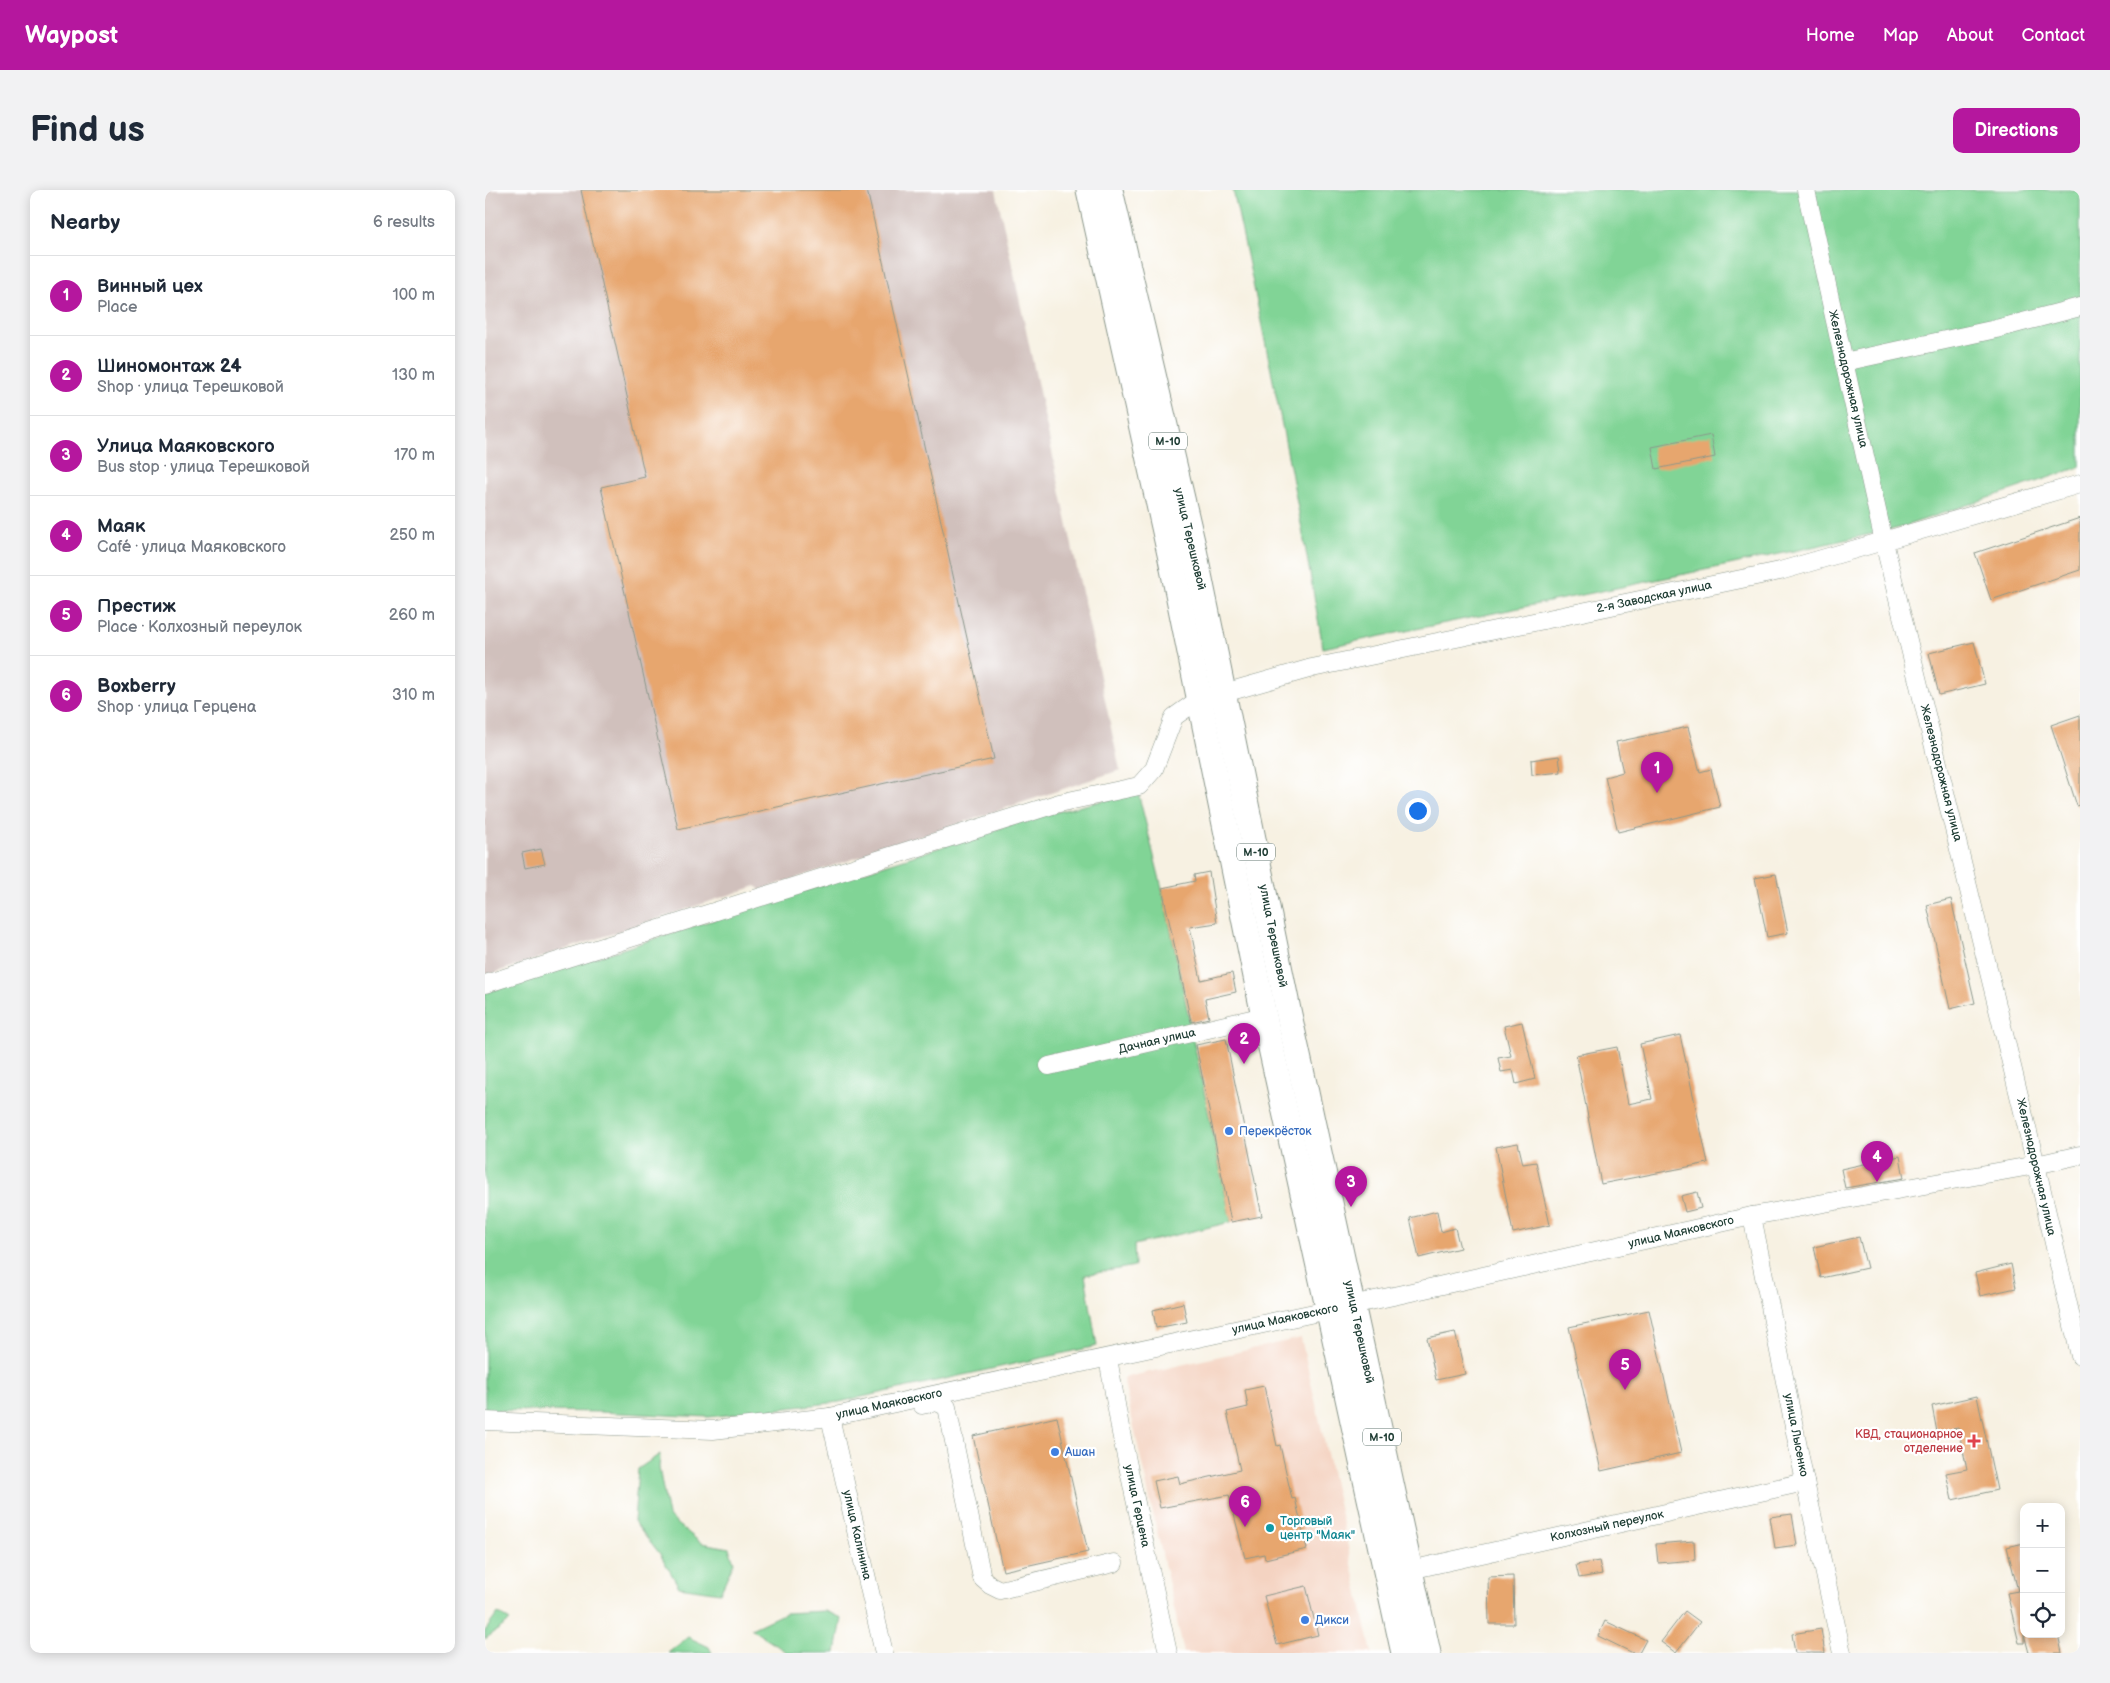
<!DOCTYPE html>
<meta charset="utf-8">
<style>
:root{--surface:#fff;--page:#f2f2f3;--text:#1f2937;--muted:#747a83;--line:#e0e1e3;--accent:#b5179e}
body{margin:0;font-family:"Balsamiq Sans",sans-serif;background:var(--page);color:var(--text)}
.controls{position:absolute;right:15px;bottom:15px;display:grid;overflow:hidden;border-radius:10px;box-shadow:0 2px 12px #0003}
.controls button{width:45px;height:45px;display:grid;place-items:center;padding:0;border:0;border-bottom:1px solid var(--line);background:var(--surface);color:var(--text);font:25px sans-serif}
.you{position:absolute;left:932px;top:620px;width:18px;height:18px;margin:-12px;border:4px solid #fff;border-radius:50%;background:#1a73e8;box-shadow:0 0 0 8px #1a73e833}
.badge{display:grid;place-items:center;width:32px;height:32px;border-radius:50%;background:var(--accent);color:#fff;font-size:16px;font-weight:700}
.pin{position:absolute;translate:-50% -41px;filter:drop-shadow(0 1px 2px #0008)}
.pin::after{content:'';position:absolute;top:26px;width:18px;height:15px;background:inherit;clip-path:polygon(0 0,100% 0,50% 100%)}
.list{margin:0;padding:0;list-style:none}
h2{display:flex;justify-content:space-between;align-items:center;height:65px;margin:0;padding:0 20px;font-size:21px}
h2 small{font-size:16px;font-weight:400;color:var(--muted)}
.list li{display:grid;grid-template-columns:32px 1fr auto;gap:15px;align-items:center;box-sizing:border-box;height:80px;padding:0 20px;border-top:1px solid var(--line)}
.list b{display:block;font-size:19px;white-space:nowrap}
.list p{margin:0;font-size:16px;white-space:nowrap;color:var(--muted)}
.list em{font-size:16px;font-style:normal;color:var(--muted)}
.icon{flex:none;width:28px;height:28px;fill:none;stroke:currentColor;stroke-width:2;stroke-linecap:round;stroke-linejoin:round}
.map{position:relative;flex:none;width:1595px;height:1463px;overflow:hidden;border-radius:10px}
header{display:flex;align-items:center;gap:30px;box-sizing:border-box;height:70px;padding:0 25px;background:var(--accent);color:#fff}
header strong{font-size:24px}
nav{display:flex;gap:28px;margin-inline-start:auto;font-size:18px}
.intro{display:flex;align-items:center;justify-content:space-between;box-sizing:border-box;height:120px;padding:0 30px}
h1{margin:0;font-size:35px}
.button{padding:12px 22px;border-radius:10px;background:var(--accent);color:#fff;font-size:18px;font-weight:700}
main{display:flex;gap:30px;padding:0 30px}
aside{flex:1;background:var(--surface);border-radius:10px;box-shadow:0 2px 12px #0003}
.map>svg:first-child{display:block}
</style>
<header>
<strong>Waypost</strong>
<nav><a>Home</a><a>Map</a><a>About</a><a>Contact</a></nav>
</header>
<div class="intro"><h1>Find us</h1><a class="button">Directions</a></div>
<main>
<aside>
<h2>Nearby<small>6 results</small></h2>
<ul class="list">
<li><span class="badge">1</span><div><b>Винный цех</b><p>Place</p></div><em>100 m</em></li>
<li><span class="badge">2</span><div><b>Шиномонтаж 24</b><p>Shop · улица Терешковой</p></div><em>130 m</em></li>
<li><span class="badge">3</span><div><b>Улица Маяковского</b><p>Bus stop · улица Терешковой</p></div><em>170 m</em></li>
<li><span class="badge">4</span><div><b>Маяк</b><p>Café · улица Маяковского</p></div><em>250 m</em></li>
<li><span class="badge">5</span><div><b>Престиж</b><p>Place · Колхозный переулок</p></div><em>260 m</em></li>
<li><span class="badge">6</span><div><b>Boxberry</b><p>Shop · улица Герцена</p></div><em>310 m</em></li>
</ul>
</aside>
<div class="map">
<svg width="1595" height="1463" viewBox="0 0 1595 1463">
<rect width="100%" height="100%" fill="#fff"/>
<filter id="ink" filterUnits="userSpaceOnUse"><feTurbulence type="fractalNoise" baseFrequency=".02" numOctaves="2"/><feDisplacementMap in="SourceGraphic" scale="10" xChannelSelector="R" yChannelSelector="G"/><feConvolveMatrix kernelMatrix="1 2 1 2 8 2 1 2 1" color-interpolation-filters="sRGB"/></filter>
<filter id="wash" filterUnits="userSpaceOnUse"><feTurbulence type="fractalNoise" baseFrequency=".0096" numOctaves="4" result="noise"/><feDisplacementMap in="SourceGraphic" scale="20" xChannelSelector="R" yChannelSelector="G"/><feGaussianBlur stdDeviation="1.12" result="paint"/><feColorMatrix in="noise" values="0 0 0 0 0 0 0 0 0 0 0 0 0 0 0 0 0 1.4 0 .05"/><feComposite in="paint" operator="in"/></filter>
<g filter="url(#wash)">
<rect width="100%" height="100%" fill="#f7f1e2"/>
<path fill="#f4d3c1" d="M816,1148L887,1463H699L638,1188Z"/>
<path fill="#d0c0bc" d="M0,0H511L635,580L275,700L271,696L0,786Z"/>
<g fill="#81d496" stroke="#508865">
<path d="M748,0H1595V277L1414,338L1244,375L838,458C812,304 781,152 748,0Z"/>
<path d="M653,602L677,698L746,1032L649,1055L650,1076L600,1085L612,1156L354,1212L224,1227L113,1222L0,1220V803L547,628Z"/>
<path d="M175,1264L174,1278L183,1326L216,1353L244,1358L249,1372L235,1403L194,1397L175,1364L149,1331L153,1279Z"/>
<path d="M340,1421L357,1428L351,1463H303L266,1439L300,1423Z"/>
<path d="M13,1423L25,1431L0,1449V1441Z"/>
<path d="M203,1447L224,1457L227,1463H183Z"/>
</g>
<g id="blocks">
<g fill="#e7a66e">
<path d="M96,0H382L509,569L193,639L116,297L160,287Z"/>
<path d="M1226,245L1230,267L1171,279L1167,257Z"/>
<path d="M1595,328V380L1506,410L1490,363Z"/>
<path d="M1489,452L1500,494L1454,505L1444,463Z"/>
<path d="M1595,525V615L1592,616L1566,535Z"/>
<path d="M1203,537L1215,582L1226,579L1235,617L1133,642L1120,587L1138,582L1131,552Z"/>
<path d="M1074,566L1076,582L1047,585L1046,570Z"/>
<path d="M56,659L60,674L40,678L37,663Z"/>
<path d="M724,682L732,733L705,737L716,790L747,783L751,802L720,809L724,828L706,832L677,698L710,691L709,685Z"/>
<path d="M1291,684L1303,743L1282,747L1270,688Z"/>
<path d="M1466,709L1490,813L1465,819L1442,715Z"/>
<path d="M1037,832L1050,889L1031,894L1028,880L1016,882L1013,868L1026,866L1019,836Z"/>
<path d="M1195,845L1223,973L1116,994L1091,865L1132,857L1143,914L1167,909L1155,854Z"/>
<path d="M741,849L777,1026L746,1032L711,855Z"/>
<path d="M1033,953L1038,974L1051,972L1065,1035L1028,1043L1011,957Z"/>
<path d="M1415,966L1419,988L1360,998L1356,979Z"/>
<path d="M1212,1002L1216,1018L1200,1022L1196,1006Z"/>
<path d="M952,1021L956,1042L970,1038L975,1058L934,1068L925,1028Z"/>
<path d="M1374,1047L1382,1078L1336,1088L1329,1057Z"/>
<path d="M1526,1074L1531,1098L1495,1106L1490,1083Z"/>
<path d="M698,1113L702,1132L671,1138L668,1120Z"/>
<path d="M1164,1120L1196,1263L1116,1281L1084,1137Z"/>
<path d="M970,1142L980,1184L951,1190L942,1148Z"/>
<path d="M779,1196L792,1256L795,1255L807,1309L810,1308L822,1359L780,1369L779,1364L760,1368L744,1305L675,1318L669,1291L693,1286L695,1294L755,1280L742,1222L763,1217L760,1200Z"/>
<path d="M1492,1206L1512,1300L1467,1310L1461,1283L1482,1279L1473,1238L1452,1242L1447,1216Z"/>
<path d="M572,1227L603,1362L518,1381L488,1246Z"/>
<path d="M1307,1324L1312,1355L1290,1358L1285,1327Z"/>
<path d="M1209,1351L1210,1370L1173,1373L1171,1354Z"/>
<path d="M1539,1353V1453H1534L1522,1403L1533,1401L1522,1357Z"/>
<path d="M1114,1371L1117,1384L1094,1388L1091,1375Z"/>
<path d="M1028,1386L1029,1434H1004L1003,1387Z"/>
<path d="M821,1396L833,1445L792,1455L779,1406Z"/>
<path d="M1200,1421L1215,1432L1191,1463L1176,1452Z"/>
<path d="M1120,1431L1161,1450L1154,1463H1148L1113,1446Z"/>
<path d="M1336,1439L1340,1463H1310L1307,1444Z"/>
<path d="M1539,1444H1573L1577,1463H1544Z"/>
</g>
</g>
</g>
<g filter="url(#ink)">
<use href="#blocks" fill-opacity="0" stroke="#8b978b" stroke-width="1"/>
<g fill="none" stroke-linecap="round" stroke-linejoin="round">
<defs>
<g id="minor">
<path d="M1321,0L1399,352L1551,975L1595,1166"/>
<path d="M1359,172L1511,139L1595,117"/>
<path d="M0,794L574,613L654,596L669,579L689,527L706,515L739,503L827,478L1295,381L1595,294"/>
<path d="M564,876L779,826"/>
<path d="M1267,1026L1320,1292L1357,1463"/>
<path d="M623,1168L636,1243L683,1463"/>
<path d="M437,1215L452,1212L462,1217L497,1388L505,1395L515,1400L629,1373"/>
<path d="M345,1227L399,1463"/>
<path d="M0,1231L228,1240L345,1227L913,1105L1267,1026L1551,975L1595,965"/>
<path d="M925,1380L1320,1292"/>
</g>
<g id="highway">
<path d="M604,0L685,364L779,826L919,1463"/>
<path d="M625,0L709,360L803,820L943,1463"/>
</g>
</defs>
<use href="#minor" stroke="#8b978b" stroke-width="19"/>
<use href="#highway" stroke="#8b978b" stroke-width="27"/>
<use href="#minor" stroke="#fff" stroke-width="18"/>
<use href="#highway" stroke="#fff" stroke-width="25"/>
</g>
</g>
<g fill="#3f7fe0" stroke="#fff" stroke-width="2">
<circle cx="744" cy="941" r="5"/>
<circle cx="570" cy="1262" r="5"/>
<circle cx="820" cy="1430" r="5"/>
</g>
<path fill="#e0444e" stroke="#fff" stroke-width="2" d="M1486.5 1243.5h5v5h5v5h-5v5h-5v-5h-5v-5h5z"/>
<circle fill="#0f9aa8" stroke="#fff" stroke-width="2" cx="785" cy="1338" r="5"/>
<g text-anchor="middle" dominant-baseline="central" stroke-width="4.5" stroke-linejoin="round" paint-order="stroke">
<g fill="#fff" stroke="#627771" stroke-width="1">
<rect x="664" y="242.5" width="38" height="17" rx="4"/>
<rect x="752" y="653.5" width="38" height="17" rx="4"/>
<rect x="878" y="1238.5" width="38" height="17" rx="4"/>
</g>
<g font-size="11" font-weight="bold" fill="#1f3d34">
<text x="683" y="251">М-10</text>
<text x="771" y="662">М-10</text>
<text x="897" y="1247">М-10</text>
</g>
<g font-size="12" fill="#1f3d34" stroke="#fff">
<text transform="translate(1363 189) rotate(77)">Железнодорожная улица</text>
<text transform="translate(705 349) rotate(77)">улица Терешковой</text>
<text transform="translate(1169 407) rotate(-12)">2-я Заводская улица</text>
<text transform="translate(1456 583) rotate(76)">Железнодорожная улица</text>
<text transform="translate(788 746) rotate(79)">улица Терешковой</text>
<text transform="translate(672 851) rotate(-13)">Дачная улица</text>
<text transform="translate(1551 977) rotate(77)">Железнодорожная улица</text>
<text transform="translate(1196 1042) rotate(-13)">улица Маяковского</text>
<text transform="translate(800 1129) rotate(-12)">улица Маяковского</text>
<text transform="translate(874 1142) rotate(78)">улица Терешковой</text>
<text transform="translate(404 1214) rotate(-12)">улица Маяковского</text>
<text transform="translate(1311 1245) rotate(79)">улица Лысенко</text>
<text transform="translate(652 1316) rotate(78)">улица Герцена</text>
<text transform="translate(1122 1336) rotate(-12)">Колхозный переулок</text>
<text transform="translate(372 1345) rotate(77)">улица Калинина</text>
</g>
<g font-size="12" fill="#366cbe" stroke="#fff" text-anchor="start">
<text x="754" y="941">Перекрёсток</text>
<text x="580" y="1262">Ашан</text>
<text x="830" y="1430">Дикси</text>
</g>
<g font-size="12" fill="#be3a42" stroke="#fff" text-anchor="end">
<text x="1478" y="1244">КВД, стационарное<tspan x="1478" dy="14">отделение</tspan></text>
</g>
<g font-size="12" fill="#0d838f" stroke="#fff" text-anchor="start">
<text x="795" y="1331">Торговый<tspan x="795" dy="14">центр "Маяк"</tspan></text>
</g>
</g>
</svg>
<div class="controls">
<button>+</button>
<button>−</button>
<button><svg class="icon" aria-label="locate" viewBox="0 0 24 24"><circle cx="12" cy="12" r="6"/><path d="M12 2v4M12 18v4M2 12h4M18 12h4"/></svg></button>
</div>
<div class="you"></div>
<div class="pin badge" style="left:1172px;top:603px">1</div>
<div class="pin badge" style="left:759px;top:874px">2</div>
<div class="pin badge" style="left:866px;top:1017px">3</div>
<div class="pin badge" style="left:1392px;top:992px">4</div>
<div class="pin badge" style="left:1140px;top:1200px">5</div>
<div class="pin badge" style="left:760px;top:1337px">6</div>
</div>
</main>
